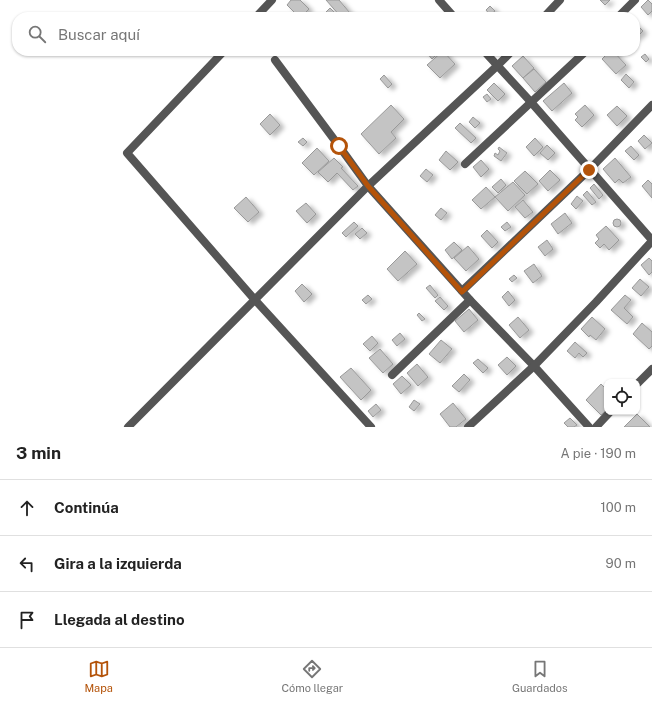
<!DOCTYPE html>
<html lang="es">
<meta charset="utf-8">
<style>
:root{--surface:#fff;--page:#f2f2f2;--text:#222;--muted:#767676;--line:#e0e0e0;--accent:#b45309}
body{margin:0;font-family:"Public Sans",sans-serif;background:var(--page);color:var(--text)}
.controls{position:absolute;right:12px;bottom:12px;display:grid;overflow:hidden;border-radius:8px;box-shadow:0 1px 3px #0004}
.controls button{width:36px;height:36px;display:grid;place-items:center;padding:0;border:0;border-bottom:1px solid var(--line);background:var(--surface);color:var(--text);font:20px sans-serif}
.stop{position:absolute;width:12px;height:12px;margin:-9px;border:3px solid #b45309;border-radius:50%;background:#fff}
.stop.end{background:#b45309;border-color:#fff;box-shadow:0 1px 4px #0008}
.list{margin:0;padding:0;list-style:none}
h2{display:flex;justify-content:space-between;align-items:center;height:52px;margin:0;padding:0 16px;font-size:17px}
h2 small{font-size:13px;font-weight:400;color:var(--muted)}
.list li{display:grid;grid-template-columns:26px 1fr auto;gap:12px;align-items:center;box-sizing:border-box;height:56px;padding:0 16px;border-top:1px solid var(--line)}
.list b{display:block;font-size:15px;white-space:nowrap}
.list em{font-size:13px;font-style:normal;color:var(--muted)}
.icon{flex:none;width:22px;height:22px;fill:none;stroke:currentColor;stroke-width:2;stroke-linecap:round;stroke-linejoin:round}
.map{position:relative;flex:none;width:652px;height:427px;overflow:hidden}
.search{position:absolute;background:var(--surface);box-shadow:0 1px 3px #0004;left:12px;right:12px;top:12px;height:44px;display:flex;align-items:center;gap:10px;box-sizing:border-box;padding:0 14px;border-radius:16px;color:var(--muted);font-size:15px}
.sheet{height:220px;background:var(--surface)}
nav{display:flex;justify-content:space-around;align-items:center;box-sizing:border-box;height:56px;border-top:1px solid var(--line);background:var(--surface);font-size:11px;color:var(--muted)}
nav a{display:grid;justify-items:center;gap:2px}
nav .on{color:var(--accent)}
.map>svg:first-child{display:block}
</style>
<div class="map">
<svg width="652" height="427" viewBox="0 0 652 427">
<defs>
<filter id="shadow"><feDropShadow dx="4.5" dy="2.5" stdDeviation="2" flood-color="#0004"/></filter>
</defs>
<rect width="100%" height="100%" fill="#fff"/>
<g fill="#c4c4c4" stroke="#999" filter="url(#shadow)">
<path d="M291,0H300L309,9L301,17H299L287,5Z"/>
<path d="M326,0H339L350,13L345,17H341Z"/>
<path d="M600,0H610L605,5Z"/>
<path d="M648,0L652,4V11L648,15L641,7Z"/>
<path d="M490,6L495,11L490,15L486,10Z"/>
<path d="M330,8L338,16L321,17Z"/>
<path d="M635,23L643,31L635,39Z"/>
<path d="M425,51H440L432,59Z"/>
<path d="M443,51L455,64L440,78L427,65Z"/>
<path d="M610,51H613L626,65L616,74L602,59Z"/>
<path d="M645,54L649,59L646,62L641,57Z"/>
<path d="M523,56L534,68L523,78L512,66Z"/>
<path d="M534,69L546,82L535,92L523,78Z"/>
<path d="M626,74L634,82L629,88L621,80Z"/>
<path d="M384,75L392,84L388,88L380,79Z"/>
<path d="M494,83L505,94L498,101L487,90Z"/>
<path d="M564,83L572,93L552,111L543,101Z"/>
<path d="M487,94L491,99L487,102L483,97Z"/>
<path d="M391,105L404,119L391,132L396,138L379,154L361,134Z"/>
<path d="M585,105L594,115L582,127L575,120L578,117L575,114Z"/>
<path d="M617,106L627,116L617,126L607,115Z"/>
<path d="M270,114L280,125L270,135L260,124Z"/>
<path d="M473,117L480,123L475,128L469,122Z"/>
<path d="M460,123L476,138L471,143L455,128Z"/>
<path d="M644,135L652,143L645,149L638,141Z"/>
<path d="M303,138L307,142L303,146L298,142Z"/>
<path d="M535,138L543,147L534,156L526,147Z"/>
<path d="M547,145L555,153L548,160L540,153Z"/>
<path d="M631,146L639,155L634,160L625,151Z"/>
<path d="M499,147L507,153L501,161L494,156L495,153L498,155L500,151L498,149Z"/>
<path d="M317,148L329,161L314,175L302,163Z"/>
<path d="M446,151L458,162L450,170L439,160Z"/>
<path d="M334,158L343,167L341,168L358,186L353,190L337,173L328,182L318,172Z"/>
<path d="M615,158L631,177L623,183L619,179L615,183L603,169Z"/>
<path d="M481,160L489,169L481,177L473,167Z"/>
<path d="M426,169L433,175L427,182L420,176Z"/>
<path d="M550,170L560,180L548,191L539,181Z"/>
<path d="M525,171L538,184L527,194L514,181Z"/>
<path d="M501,179L506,185L498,193L492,187Z"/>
<path d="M648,180L652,184V198L642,186Z"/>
<path d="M513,182L525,195L508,211L495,197Z"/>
<path d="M594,184L603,195L599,199L590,188Z"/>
<path d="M486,187L495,197L481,209L472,200Z"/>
<path d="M587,191L596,202L592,205L583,195Z"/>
<path d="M577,196L583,201L576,209L571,204Z"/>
<path d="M246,197L259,212L248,222L234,208Z"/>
<path d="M523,200L533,212L525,218L515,207Z"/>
<path d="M306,203L316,214L307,223L296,211Z"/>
<path d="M441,208L447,213L441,220L435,215Z"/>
<path d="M565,213L572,223L558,234L551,224Z"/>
<circle cx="617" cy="223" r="4"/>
<path d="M354,222L358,226L346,237L342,233Z"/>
<path d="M507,222L511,227L505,231L501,227Z"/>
<path d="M606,226L619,240L609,250L604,244L600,248L595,243L599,239L596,235Z"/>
<path d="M362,228L367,233L360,239L355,234Z"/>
<path d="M487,230L498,242L492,248L481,236Z"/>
<path d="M547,240L553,249L545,256L538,247Z"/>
<path d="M454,242L462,250L452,259L445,250Z"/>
<path d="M468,246L479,259L466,271L454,258Z"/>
<path d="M405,251L417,264L398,281L387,269Z"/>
<path d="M649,258L652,261V272L649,275L641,265Z"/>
<path d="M534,264L542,276L533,283L524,271Z"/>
<path d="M514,275L517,278L512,282L509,279Z"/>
<path d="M640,279L649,287L641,296L632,288Z"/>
<path d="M302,284L312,294L304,302L295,291Z"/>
<path d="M430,285L438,295L435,298L426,288Z"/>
<path d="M508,291L515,300L509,306L502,297Z"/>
<path d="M368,295L372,299L366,304L362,300Z"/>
<path d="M625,295L631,300L624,308L633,317L627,324L611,310Z"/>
<path d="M440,297L448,306L444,310L435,301Z"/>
<path d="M469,309L478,320L464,332L455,321Z"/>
<path d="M419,313L425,319L422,321L417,315Z"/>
<path d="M518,317L529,330L520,338L509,325Z"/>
<path d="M592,317L605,329L596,340L590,335L589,337L581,329Z"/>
<path d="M642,323L652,332V346L649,349L633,334Z"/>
<path d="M400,333L405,339L397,346L392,340Z"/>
<path d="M372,336L378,343L370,351L363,344Z"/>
<path d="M441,340L452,349L440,363L429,354Z"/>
<path d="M575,342L587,353L583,357L579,353L575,358L567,351Z"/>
<path d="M380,349L393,364L383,373L369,358Z"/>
<path d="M507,357L516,366L507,375L498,365Z"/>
<path d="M478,359L488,368L483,373L473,363Z"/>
<path d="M417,364L428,377L418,386L407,373Z"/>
<path d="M351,368L371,390L361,400L340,377Z"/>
<path d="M464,374L470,380L459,392L452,386Z"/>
<path d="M402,376L411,385L401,394L393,384Z"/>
<path d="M601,384L607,390V410L601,415L586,400Z"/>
<path d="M414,400L420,404L414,411L409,407Z"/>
<path d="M453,403L466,419L456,427H450L440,414Z"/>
<path d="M376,404L381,410L373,417L368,411Z"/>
<path d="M637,414L650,427H624Z"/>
<path d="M570,418L577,425L574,427H568L564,423Z"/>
</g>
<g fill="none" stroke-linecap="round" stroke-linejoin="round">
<g stroke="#555" stroke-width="8">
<path d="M439,0L454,17"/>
<path d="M256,17L272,0"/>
<path d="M544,17L560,0"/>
<path d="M618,17L635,0"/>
<path d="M224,51L127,153L255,300L371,427"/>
<path d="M484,51L530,101L652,240"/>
<path d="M275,60L339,146L368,186L470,300L534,366L589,427"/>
<path d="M465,164L586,51"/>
<path d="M462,291L589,170L652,105"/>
<path d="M392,375L470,300"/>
<path d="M637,384L652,369"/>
<path d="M128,427L368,186L497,66L512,51"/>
<path d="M468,427L534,366L596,302L652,241"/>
<path d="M596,427L610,412"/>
</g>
</g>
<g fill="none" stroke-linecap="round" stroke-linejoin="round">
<path stroke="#b45309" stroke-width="5" d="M339,146L368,186L462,292L589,170"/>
</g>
</svg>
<div class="controls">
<button><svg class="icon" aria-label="locate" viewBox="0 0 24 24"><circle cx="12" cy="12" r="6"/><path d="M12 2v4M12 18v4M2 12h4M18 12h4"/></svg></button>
</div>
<div class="stop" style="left:339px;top:146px"></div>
<div class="stop end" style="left:589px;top:170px"></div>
<div class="search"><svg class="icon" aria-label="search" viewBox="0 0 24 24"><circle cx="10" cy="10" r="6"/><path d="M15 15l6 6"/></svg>Buscar aquí</div>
</div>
<section class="sheet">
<h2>3 min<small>A pie · 190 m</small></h2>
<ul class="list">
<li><svg class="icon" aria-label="ahead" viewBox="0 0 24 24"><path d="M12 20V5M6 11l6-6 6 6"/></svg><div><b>Continúa</b></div><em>100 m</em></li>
<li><svg class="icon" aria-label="left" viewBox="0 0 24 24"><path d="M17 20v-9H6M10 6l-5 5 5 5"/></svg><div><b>Gira a la izquierda</b></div><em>90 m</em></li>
<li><svg class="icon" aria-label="arrive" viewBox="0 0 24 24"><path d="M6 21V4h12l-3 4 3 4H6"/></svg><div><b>Llegada al destino</b></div></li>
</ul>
</section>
<nav>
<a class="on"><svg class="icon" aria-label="map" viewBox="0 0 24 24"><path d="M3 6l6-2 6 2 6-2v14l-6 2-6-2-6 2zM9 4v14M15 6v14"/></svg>Mapa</a>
<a><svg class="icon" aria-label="directions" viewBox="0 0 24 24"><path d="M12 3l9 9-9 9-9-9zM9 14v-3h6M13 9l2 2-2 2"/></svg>Cómo llegar</a>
<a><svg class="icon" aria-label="saved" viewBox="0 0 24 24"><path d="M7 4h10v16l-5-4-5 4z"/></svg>Guardados</a>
</nav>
